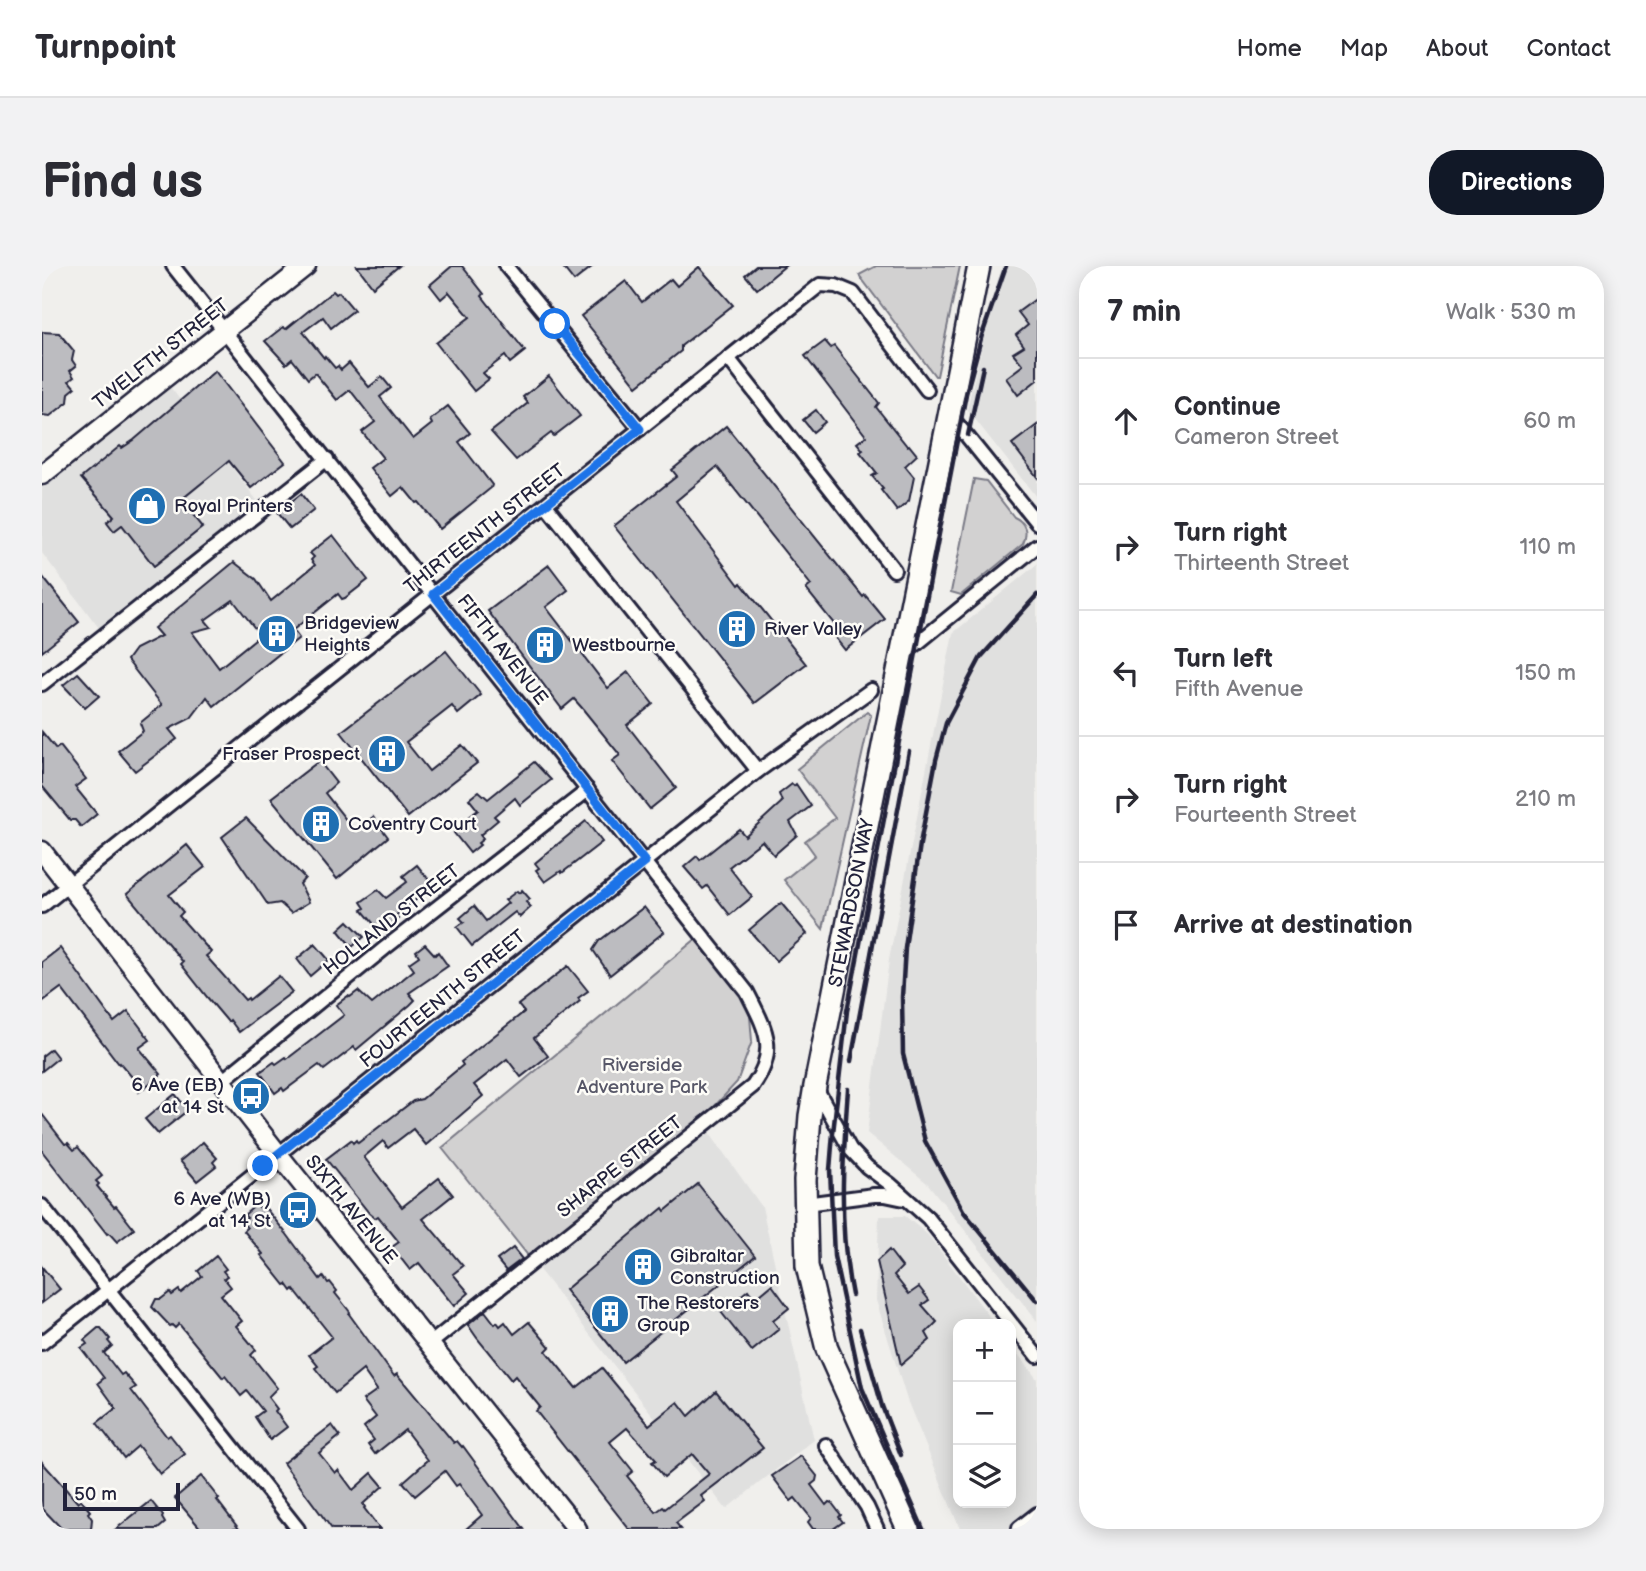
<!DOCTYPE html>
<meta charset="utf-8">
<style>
:root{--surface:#fff;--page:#f2f2f3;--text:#2b2b33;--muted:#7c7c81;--line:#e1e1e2;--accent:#111827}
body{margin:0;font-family:"Balsamiq Sans",sans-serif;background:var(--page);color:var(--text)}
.controls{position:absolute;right:21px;bottom:21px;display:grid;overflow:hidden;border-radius:14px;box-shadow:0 4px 18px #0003}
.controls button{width:63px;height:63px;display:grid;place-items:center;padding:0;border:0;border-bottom:2px solid var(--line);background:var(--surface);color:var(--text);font:35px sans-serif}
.scale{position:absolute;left:21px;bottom:18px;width:117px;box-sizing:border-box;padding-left:7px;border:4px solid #22223b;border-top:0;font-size:19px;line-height:24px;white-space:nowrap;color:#22223b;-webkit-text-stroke:5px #fdfcf7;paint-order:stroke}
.stop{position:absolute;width:21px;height:21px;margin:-16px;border:5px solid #1a73e8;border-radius:50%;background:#fff}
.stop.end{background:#1a73e8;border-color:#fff;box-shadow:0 2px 7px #0008}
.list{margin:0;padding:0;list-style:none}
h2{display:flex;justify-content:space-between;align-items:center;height:91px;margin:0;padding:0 28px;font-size:30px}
h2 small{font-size:23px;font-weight:400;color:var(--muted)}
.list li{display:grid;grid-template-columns:46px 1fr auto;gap:21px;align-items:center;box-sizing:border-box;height:126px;padding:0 28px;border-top:2px solid var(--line)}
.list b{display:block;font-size:26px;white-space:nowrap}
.list p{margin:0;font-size:23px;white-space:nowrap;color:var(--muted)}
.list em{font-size:23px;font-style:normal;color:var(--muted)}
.icon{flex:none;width:38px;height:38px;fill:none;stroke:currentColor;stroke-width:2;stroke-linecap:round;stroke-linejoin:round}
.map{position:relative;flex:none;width:995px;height:1263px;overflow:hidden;border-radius:28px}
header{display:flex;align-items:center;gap:42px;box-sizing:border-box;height:98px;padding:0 35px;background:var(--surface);border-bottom:2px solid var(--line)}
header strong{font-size:33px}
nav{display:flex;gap:38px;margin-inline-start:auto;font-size:24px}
.intro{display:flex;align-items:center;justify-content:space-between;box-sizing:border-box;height:168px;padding:0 42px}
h1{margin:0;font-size:49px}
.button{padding:18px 32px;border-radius:28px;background:var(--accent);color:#fff;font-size:24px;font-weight:700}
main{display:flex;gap:42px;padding:0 42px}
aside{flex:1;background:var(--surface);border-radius:28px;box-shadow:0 4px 18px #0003}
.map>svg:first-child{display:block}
</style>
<header>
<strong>Turnpoint</strong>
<nav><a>Home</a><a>Map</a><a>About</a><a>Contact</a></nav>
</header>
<div class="intro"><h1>Find us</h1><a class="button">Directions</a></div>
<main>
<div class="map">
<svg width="995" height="1263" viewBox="0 0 995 1263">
<rect width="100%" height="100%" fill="#f0efec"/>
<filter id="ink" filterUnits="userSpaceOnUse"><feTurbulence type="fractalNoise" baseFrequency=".0143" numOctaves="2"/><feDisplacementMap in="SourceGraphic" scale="14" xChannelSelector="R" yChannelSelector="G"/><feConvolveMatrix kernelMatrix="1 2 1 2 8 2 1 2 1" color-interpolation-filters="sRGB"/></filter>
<g filter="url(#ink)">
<g fill="#e0e0df">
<path d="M961,0H995V232L925,143L956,13Z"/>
<path d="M129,122L217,237L57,362L0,287V222Z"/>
<path d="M995,298V1055L886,918L825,867L847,694L911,367Z"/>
<path d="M659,855L720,941L772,1174L684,1243L488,992Z"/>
<path d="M837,950H863L886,969L953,1058H916V1237H969V1079L995,1113V1263H918L865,1134L834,1034Z"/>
</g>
<g fill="#d2d1d1" stroke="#7a7a86" stroke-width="2">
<path d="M834,0H918L895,110H893L817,9Z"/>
<path d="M932,213L944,215L972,251C984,256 986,267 981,278L919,329L909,326Z"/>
<path d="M825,446L829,449L781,663L742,614L773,589L763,575L793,552L755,503Z"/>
<path d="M660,668L706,725L710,775L695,816L659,855L488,992L400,882Z"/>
</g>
<g fill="#bcbcc0" stroke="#22223b" stroke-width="2" fill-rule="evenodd">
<path d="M315,0H357L331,21Z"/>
<path d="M410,0H420L442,28L440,30L483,85L468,97L463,90L441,107L447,113L432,125L394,77L428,51L407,26L399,33L388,19Z"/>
<path d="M520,0H551L532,15Z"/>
<path d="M714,0H743L715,23L703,9Z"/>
<path d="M657,1L691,39L639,80V85L595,120L539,50L584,15L600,36L629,13L635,20Z"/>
<path d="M291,25L294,28L297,26L312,44L289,62L281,51L261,66L282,92L283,90L293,102L296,100L299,104L307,97L327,121L340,111L349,122L338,131L371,173L390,158L388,154L406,140L428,167L417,176L450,219L449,222L398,263L376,236L374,237L361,221L350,230L328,202L341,192L320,166L333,156L308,124L295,134L273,107L266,113L250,93L244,98L223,75L241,61L244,63Z"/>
<path d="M995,32V114L976,129L964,112L981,99L971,87L982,80L974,69L986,59L976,46Z"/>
<path d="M0,66L17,67L32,85L30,94L34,100L28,105L32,111L27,115L33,122L27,127L26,136L8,150L0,149Z"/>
<path d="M783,75L789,82L792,80L837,137L834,141L865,180L867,179L875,189L863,200L872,211L867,235L855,245L839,224L841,223L830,210L835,207L818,186L821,184L815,177L824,170L763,90Z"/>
<path d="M173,105L243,196L209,222L187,195L139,234L161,261L112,300L80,259L72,265L65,256L72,250L39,212L78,180L80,182L92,174Z"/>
<path d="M507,110L538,150L512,170L509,167L474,194L449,166L486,137L481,131Z"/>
<path d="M774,144L783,156L771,166L761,154Z"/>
<path d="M995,159V211L970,178Z"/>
<path d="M684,160L821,331L823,329L843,353L803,384L787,364L793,359L764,323L769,319L675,201L634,235L697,319L699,317L764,398L713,437L572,260L635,210L630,204Z"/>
<path d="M259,228L272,244L248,263L235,247Z"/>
<path d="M291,269L326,314L303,332L300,333L296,328L251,364L257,372L172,440L165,431L149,452L127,463L135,473L93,505L76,485L101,465L98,457L120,439L85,394L93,383L119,370L112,362L192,296L214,313L229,335L273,299L269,294L272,291L268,287ZM191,334L218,369L177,402L150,366L169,361L163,354Z"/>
<path d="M507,299L526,324L504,341L566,422L586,406L611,438L585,459L634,522L608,543L570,495L578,489L540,442L532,433L520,443L446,345Z"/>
<path d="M0,310L37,356L0,386Z"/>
<path d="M404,385L439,429L416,448L410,440L364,476L387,505L420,479L435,497L366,551L299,466Z"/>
<path d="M36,407L57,430L43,442L21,419Z"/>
<path d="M0,466L14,483L18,480L44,513L33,521L55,548L39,561L33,554H28L0,520Z"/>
<path d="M277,495L294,517L283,527L313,565L331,551L346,571L295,613L229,532Z"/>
<path d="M492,496L509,514L478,539L473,532L452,550L456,554L438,569L441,573L436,577L438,579L428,587L412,567L416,564L414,561L436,544L427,533L437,525L446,533Z"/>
<path d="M750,518L752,520L754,518L769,540L748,556L755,569L732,589L720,575L687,601L710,631L688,649L665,620L661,623L642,601L655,590L658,594L697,563L703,570L740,536L737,528Z"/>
<path d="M204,552L263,612L258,618L267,636L249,647L238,637L226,639L180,571Z"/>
<path d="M544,555L560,576L520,607L519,605L503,616L494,604L497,602L493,597Z"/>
<path d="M145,579L163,601L127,629L141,646L137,650L169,686L164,690L203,734L206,732L207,734L237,710L250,726L197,766L188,754L186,756L165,731L139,698L141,696L85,628Z"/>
<path d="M375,599L392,620L353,650L356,653L344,663L342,660L337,664L320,644L323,642L319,636L336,624L344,632L365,616L361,610Z"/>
<path d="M480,624L488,633L484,636L489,641L478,651L473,646L430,680L415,661L422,656L418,652L432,640L444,655L466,637L463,634L475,625L477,627Z"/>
<path d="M739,637L765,668L734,695L707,664Z"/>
<path d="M602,641L622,666L568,709L551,684L557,675Z"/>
<path d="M306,655L322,671L310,681L296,664Z"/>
<path d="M273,678L287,694L268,710L255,693Z"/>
<path d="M383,678L393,689L396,686L406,700L367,727L373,734L368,739L314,784L312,781L282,804L277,799L242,825L240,822L233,827L218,806L232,796L234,798L244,791L245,793L302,749L294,739L306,730L308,731L316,725L330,738L372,704L367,697L377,690L374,685Z"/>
<path d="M18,682L72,756L86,745L108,774L97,782L119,808L97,826L90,811L78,797L77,798L19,722L0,736V696Z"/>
<path d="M526,700L546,725L536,732L538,735L492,772L506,790L479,811L465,793L432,819L441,830L384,879L371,863L346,882L341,875L322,891L360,941L397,912L411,929L381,953L421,1000L411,1008L427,1027L412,1040L377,997L368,1004L350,981L357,976L336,950L333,952L327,947L284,893L309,874L311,877L314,874L316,877L371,835L380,833L421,799L419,796L482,746L476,739Z"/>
<path d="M9,783L16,792L0,805V790Z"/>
<path d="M133,828L146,844L116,868L103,853Z"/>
<path d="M0,848L23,878L26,877L32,884L36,881L60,910L54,915L57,918L55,920L72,941L74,940L92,963L75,976L67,967L65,968L0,885Z"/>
<path d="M161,876L175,892L171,896L174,900L155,915L138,895Z"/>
<path d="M656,918L713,990L581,1096L523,1024L604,956L621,942L623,945Z"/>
<path d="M215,938L218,942L221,939L244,967L278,1013L281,1010L286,1017L288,1016L295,1025L293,1027L308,1046L307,1048L352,1110L355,1108L412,1177L415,1175L420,1181L421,1180L482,1263H424L440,1249L417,1218L414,1220L403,1205L373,1230L361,1216L386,1194L363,1164L333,1188L326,1179L332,1174L322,1161L334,1151L321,1134L335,1124L321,1104L293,1127L273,1102L276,1100L267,1089L290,1071L252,1023L250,1025L245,1018L243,1019L219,989L221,988L202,965L205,962L200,956L205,952L202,949Z"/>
<path d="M471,982L480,993L464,1005L455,994Z"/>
<path d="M847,984L860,1001L852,1009L867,1028L877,1021L887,1034L880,1039L895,1056L884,1067L888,1074L859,1099L835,995Z"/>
<path d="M174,990L184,1003L181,1005L185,1010L182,1012L189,1021L179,1029L200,1055L194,1060L214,1084L209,1089L235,1122L226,1131L235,1143L233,1145L245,1161L228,1174L213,1151L221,1145L205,1125L199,1130L183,1110L181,1112L137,1058L133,1062L130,1059L128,1060L110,1041L114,1033H119L128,1026L130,1029L137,1024L139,1027L160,1010L156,1005Z"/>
<path d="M0,1001L18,1023L0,1037Z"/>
<path d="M730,1019L747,1042L731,1055L737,1063L710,1085L679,1046L706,1024L713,1033Z"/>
<path d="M443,1045L453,1058L455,1056L458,1060L463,1056L472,1068L487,1056L508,1081L504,1085L534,1122L560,1102L607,1159L636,1136L647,1150L674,1125L721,1182L659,1230L663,1235L634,1257L639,1263H587L494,1145L498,1141L473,1110L469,1114L435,1072L426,1059ZM585,1162L614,1194L610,1196L622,1211L650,1188L667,1208L623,1243L621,1241L614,1246L585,1210L591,1205L568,1176Z"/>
<path d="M56,1062H59L68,1073L66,1075L70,1080L62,1087L79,1109L82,1107L94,1121L89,1124L125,1171L128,1169L143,1188L118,1208L96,1180L82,1192L55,1157L74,1142L56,1117L62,1112L39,1082L45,1078L42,1074Z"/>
<path d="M290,1159L298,1170L277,1187L293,1207L296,1204L311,1224L330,1207L341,1220L321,1238L323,1241L322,1242L338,1263H290L241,1197Z"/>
<path d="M759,1190L775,1210L774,1215L769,1219L784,1239L787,1236L790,1237L799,1249L797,1251L801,1256L791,1263H771L766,1256L769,1252L753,1232L749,1235L730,1210Z"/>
<path d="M0,1196L36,1237L39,1234L48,1245L46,1247L50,1253L49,1263H20L0,1242Z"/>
<path d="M159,1210L177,1233L175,1234L197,1263H159L133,1232Z"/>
<path d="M109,1235L121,1250L120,1252L123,1257L116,1263H74Z"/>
</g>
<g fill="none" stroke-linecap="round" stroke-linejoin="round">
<defs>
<g id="street">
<path d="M131,0L705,726C723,762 737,783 711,820L389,1077"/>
<path d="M464,0L598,163"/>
<path d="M686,92L852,304"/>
<path d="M907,148L995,257"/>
<path d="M504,239L716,505"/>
<path d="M861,389L995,280"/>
<path d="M0,418L285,193"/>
<path d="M0,640L778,19L794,20L811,27L885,124"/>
<path d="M180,815L343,682L546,524"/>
<path d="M773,820L808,883L825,901L848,918L886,952L995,1090"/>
<path d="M763,938L832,929H843L862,933"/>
<path d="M0,940L256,1263"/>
<path d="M0,1077L716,505L829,424"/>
<path d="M784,1179L825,1241L835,1263"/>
<path d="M977,1262L995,1248"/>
</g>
<g id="secondary">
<path d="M0,209L264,0"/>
<path d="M0,585L236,888L535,1263"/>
</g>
<path id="primary" d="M866,1263L785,1083L765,1000L763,914L768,850L773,820L937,0"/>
</defs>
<use href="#street" stroke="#22223b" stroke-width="18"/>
<use href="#secondary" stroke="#22223b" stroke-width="23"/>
<use href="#primary" stroke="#22223b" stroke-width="26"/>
<use href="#street" stroke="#fdfcf7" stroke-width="12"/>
<use href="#secondary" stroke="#fdfcf7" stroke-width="18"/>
<use href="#primary" stroke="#fdfcf7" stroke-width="21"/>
<g stroke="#22223b" stroke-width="4.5">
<path d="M926,169L941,101"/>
<path d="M995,329L939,391L904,457L894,494L878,578L863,682L860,731L861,788L883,875L922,946L995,1035"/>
<path d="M809,795L867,485"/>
<path d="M806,823C801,891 796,961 810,1029"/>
<path d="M818,1063L840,1140L859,1189"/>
<path d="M881,1263L820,1122L792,990L788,904L791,867L805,745L924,128L940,69L964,0"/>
</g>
</g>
</g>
<g fill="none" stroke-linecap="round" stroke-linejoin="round" filter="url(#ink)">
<path stroke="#1a73e8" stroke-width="9" d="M221,900L603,596L391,328L598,163L513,58"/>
</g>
<defs>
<symbol id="shop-disc" viewBox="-11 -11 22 22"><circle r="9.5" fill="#1f6fb2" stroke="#fdfcf7"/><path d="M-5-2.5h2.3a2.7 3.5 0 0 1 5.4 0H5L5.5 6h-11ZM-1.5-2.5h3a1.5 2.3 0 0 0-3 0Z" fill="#fff"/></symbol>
<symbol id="building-disc" viewBox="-11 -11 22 22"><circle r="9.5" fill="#1f6fb2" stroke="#fdfcf7"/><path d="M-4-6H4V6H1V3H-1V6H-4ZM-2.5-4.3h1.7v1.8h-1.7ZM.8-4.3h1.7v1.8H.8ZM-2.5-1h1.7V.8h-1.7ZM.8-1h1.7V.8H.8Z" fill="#fff"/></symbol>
<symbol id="bus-disc" viewBox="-11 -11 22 22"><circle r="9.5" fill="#1f6fb2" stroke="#fdfcf7"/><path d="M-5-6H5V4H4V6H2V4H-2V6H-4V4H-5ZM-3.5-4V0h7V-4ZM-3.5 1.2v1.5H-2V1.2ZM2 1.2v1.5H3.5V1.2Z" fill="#fff"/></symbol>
</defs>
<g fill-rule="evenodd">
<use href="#shop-disc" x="83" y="218" width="44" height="44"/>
<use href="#building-disc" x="673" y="341" width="44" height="44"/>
<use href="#building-disc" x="213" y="346" width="44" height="44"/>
<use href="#building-disc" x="481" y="357" width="44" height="44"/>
<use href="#building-disc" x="323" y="466" width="44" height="44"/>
<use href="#building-disc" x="257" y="536" width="44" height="44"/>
<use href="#bus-disc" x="187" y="808" width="44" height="44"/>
<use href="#bus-disc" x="234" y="922" width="44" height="44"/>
<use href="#building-disc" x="579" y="979" width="44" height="44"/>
<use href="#building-disc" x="546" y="1026" width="44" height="44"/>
</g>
<g text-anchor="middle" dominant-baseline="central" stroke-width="5" stroke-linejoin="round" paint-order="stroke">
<g font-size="19" fill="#22223b" stroke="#fdfcf7">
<text transform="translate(119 88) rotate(-38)">TWELFTH STREET</text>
<text transform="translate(443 263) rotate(-38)">THIRTEENTH STREET</text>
<text transform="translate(460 384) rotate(52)">FIFTH AVENUE</text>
<text transform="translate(810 637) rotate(-79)">STEWARDSON WAY</text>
<text transform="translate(350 654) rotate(-38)">HOLLAND STREET</text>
<text transform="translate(401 733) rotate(-39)">FOURTEENTH STREET</text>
<text transform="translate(578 901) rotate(-38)">SHARPE STREET</text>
<text transform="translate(309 944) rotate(51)">SIXTH AVENUE</text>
</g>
<g font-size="19" fill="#22223b" stroke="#fdfcf7" text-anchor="start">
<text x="132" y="240">Royal Printers</text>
<text x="262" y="357">Bridgeview<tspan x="262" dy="22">Heights</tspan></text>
<text x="722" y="363">River Valley</text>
<text x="530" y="379">Westbourne</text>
<text x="318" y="488" text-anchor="end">Fraser Prospect</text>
<text x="306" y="558">Coventry Court</text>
<text x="182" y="819" text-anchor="end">6 Ave (EB)<tspan x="182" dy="22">at 14 St</tspan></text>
<text x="229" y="933" text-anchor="end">6 Ave (WB)<tspan x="229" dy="22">at 14 St</tspan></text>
<text x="628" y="990">Gibraltar<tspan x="628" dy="22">Construction</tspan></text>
<text x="595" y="1037">The Restorers<tspan x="595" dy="22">Group</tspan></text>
</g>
<g font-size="19" fill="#575768" stroke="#fdfcf7">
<text x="600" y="799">Riverside<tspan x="600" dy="22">Adventure Park</tspan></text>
</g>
</g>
</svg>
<div class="controls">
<button>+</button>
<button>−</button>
<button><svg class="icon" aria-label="layers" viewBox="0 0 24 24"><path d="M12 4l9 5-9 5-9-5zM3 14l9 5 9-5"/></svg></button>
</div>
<div class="scale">50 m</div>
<div class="stop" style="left:513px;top:58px"></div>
<div class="stop end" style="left:221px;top:900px"></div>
</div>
<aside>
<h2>7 min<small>Walk · 530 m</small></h2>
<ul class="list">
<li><svg class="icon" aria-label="ahead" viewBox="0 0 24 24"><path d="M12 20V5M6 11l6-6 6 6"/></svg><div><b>Continue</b><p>Cameron Street</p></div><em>60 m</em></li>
<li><svg class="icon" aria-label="right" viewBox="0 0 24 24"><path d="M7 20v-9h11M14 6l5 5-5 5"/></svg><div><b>Turn right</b><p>Thirteenth Street</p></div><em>110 m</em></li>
<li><svg class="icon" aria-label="left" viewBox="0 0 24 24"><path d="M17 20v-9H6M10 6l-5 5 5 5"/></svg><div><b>Turn left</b><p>Fifth Avenue</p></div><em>150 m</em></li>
<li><svg class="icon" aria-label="right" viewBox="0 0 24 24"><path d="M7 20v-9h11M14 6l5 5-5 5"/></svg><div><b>Turn right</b><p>Fourteenth Street</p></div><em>210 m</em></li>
<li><svg class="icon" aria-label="arrive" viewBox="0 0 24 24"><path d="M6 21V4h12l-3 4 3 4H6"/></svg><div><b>Arrive at destination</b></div></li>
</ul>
</aside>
</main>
